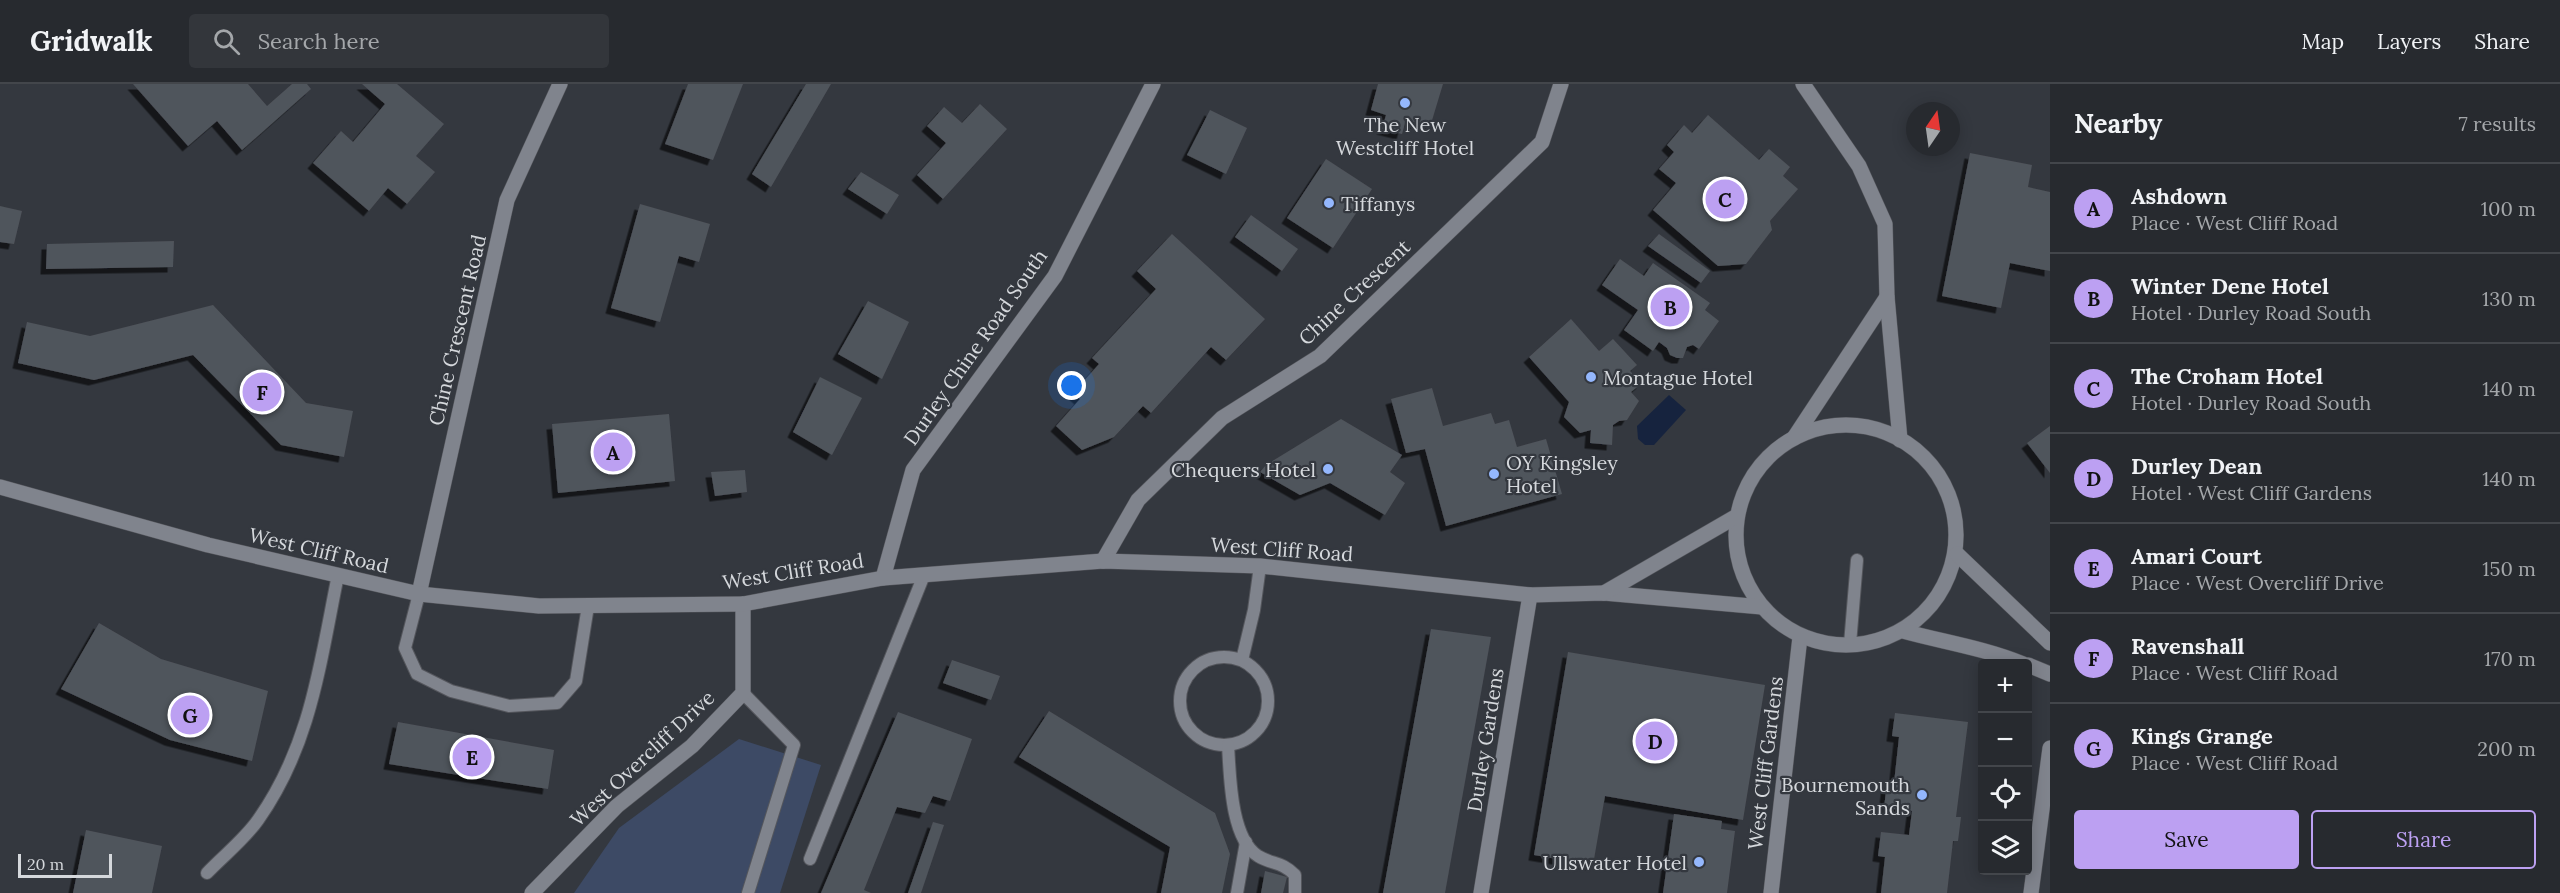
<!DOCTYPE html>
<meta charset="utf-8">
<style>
:root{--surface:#272a2f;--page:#33363b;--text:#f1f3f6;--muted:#a4a7aa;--line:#43464b;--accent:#bca0f2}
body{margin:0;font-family:Lora,serif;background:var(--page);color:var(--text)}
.controls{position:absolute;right:18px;bottom:18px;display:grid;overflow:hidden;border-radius:6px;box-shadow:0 3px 15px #0003}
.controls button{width:54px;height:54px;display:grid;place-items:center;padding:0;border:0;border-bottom:2px solid var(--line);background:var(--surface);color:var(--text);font:30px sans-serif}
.compass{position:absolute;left:1906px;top:18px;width:54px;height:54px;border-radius:50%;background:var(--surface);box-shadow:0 3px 15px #0003;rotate:13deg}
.scale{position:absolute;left:18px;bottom:15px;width:94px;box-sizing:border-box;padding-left:6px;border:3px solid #d5d8dc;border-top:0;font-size:16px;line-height:21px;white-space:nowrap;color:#d5d8dc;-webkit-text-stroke:4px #34383f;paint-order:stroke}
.you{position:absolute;left:1072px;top:302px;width:21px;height:21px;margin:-15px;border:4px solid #fff;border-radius:50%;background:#1a73e8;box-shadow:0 0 0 9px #1a73e833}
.badge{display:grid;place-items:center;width:39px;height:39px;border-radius:50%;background:var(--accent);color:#111;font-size:20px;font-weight:700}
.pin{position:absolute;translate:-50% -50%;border:3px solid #fff;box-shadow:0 2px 6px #0006}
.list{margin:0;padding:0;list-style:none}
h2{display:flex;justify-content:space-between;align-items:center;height:78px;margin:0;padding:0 24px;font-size:26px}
h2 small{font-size:20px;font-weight:400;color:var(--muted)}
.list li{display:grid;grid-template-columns:39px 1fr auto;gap:18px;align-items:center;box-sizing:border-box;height:90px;padding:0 24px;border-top:2px solid var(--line)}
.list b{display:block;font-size:22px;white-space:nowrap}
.list p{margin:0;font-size:20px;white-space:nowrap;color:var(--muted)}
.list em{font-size:20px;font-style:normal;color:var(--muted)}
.actions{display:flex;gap:12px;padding:18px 24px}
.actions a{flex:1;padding:14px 0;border:2px solid var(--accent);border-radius:6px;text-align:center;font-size:21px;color:var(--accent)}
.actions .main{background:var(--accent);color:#111}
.icon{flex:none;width:33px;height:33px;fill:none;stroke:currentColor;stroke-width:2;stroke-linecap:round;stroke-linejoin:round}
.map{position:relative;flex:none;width:2050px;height:809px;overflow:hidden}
header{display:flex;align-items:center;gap:36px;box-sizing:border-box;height:84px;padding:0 30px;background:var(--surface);border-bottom:2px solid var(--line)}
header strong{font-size:28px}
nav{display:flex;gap:33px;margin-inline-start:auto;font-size:21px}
.search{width:420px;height:54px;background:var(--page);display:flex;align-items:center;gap:15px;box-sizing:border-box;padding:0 21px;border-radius:6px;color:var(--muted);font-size:22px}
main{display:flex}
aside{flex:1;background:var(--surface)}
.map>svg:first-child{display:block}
</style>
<header>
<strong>Gridwalk</strong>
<div class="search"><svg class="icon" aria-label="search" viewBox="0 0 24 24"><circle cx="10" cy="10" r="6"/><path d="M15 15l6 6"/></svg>Search here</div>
<nav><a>Map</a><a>Layers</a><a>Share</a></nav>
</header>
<main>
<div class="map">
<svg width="2050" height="809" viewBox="0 0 2050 809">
<defs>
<filter id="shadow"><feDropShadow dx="-5.5" dy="5.5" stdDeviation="0" flood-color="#0009"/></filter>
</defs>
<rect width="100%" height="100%" fill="#34383f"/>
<path fill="#3d4a65" d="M739,655L821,681L780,809H574L619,744Z"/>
<path fill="#16233e" d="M1669,311L1686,326L1654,361H1645L1638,355L1637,342Z"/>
<g fill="#50545b" filter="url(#shadow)">
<path d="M133,0H248L267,22L292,0H307L311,5L242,66L217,37L188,62Z"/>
<path d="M362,0H397L444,40L416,72L435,88L407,120L388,104L369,127L313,79L341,47L353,58L385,20Z"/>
<path d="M688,0H743L713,76L665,60Z"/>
<path d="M806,0H831L771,103L752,90Z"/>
<path d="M1378,0H1443L1430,43L1406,36L1402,50L1382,45L1386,31L1371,26Z"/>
<path d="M980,20L1007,45L943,115L917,91L946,59L927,42L944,23L962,39Z"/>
<path d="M1210,26L1247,44L1226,90L1187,71Z"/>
<path d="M1708,31L1759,76L1769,65L1790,83L1783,92L1798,105L1770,137L1772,146L1746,180L1718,182L1653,126L1676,99L1659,85L1674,68L1667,61L1684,41L1692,49Z"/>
<path d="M1970,69L2032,81L2028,103L2050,108V187L2010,179L2001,224L1942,212Z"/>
<path d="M1326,75L1372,105L1333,164L1287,134Z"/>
<path d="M861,88L899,111L887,130L848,105Z"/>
<path d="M640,120L710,140L699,178L679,172L660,238L611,224Z"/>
<path d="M0,122L22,127L14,160L0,158Z"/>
<path d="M1251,131L1298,165L1282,187L1235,153Z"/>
<path d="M1172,150L1265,235L1226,276L1211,263L1151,329L1143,322L1114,353L1082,366L1056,342L1080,315L1073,309L1099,280L1092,274L1156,205L1137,187Z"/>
<path d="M1659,150L1710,187L1701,199L1648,162Z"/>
<path d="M174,157L173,183L46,185L47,160Z"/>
<path d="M1620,175L1644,192L1653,179L1710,219L1705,226L1719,237L1699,265L1693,261L1687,263L1683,274H1677L1670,271L1667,264L1659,258L1653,267L1624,246L1638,226L1602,201Z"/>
<path d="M868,217L909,238L882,295L838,270Z"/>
<path d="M213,221L306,319L353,327L344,373L281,361L193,271L94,296L18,279L27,238L90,252Z"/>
<path d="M1571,235L1599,267L1613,255L1637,281L1630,287L1642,299L1631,308L1639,317L1627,336L1619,337L1613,341L1612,361L1590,359L1591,346L1580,349L1564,333L1569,318L1529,273Z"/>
<path d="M820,293L862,314L832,371L793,348Z"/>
<path d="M1432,304L1443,342L1491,329L1495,340L1509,336L1517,363L1546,355L1562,410L1446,442L1425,365L1406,369L1391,315Z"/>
<path d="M669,330L675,397L558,409L552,340Z"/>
<path d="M1341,335L1402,371L1390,388L1405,399L1385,431L1330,399L1300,411L1260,388L1266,381Z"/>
<path d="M2050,342V389L2027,359Z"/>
<path d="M745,386L747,408L715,412L711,388Z"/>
<path d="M99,539L161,575L268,607L252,677L170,656L61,605Z"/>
<path d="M1431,545L1491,553L1445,809H1383Z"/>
<path d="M1568,568L1765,601L1743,736L1605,712L1593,781L1534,771Z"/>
<path d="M952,576L1000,592L991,616L943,599Z"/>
<path d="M1049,627L1215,729L1230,770L1222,809H1161L1170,763L1019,673Z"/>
<path d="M898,628L972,655L950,717L933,712L925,729L897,723L864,806L871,809H821Z"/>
<path d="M1895,629L1968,638L1956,733H1961L1958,757H1953L1947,809H1881L1885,773L1878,772L1881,748L1909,751L1912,727L1884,724L1887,698L1894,699L1899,653L1892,652Z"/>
<path d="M398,638L554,666L548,705L389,680Z"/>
<path d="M1674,730L1722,737L1721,745L1735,747L1727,809H1663Z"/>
<path d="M933,738L944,741L921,809H908Z"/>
<path d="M86,746L162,762L152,809H73Z"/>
<path d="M1265,787L1287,793L1283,809H1261Z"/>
</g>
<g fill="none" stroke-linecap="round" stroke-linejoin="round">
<defs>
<g id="lane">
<path d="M419,510L405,564L417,590L451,607L509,622L557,619L576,597L588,522"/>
<path d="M1850,560L1857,476"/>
<circle cx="1224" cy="617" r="44"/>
<path d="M1242,576L1254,526L1260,482"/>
<path d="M743,609L794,661L748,809"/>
<path d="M1228,661C1230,690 1230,754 1258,772C1273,781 1281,777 1295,791V809"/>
<path d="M810,775L924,491"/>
<path d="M207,789C223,772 244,756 258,736C311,661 320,579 338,491"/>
<path d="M1237,809L1246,758"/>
</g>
<g id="street">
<path d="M1103,477L1138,416L1222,334L1320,272L1542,58L1561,0"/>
<path d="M883,494L913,386L1055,192L1153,0"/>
<path d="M419,510L507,116L560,0"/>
<path d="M532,809L617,722L692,662L743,609V520"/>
<path d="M1481,809L1530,511"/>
<path d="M1771,809L1800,553"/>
<path d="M2031,809L2050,664"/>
</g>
<g id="secondary">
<path d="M1803,0L1859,82L1885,140L1887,213L1900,356"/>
<circle cx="1846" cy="451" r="110"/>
<path d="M1794,354L1887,213"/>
<path d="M0,403L208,461L419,510L539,522L743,520L883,494L1103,477L1260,482L1530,511L1604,509L1762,523"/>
<path d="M1957,470L2050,559"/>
<path d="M1604,509L1737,432"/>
<path d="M1903,547C1943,558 1984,564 2023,580"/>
<path d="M2028,581L2050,590"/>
</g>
</defs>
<use href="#lane" stroke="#54565c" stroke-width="14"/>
<use href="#street" stroke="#54565c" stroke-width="16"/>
<use href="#secondary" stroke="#54565c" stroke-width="16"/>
<use href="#lane" stroke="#80848d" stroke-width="12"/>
<use href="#street" stroke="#80848d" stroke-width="15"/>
<use href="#secondary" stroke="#80848d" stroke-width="15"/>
</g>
<g fill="#94b7fd" stroke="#34383f" stroke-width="2">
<circle cx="1405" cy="19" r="6"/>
<circle cx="1329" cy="119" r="6"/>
<circle cx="1591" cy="293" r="6"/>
<circle cx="1328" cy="385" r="6"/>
<circle cx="1494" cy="390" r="6"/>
<circle cx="1922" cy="711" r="6"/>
<circle cx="1699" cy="778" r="6"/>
</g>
<g text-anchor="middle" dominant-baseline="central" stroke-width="4.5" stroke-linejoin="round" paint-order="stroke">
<g font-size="20" fill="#d5d8dc" stroke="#34383f" text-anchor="start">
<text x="1405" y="40" text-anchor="middle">The New<tspan x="1405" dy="23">Westcliff Hotel</tspan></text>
<text x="1341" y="119">Tiffanys</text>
<text x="1603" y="293">Montague Hotel</text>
<text x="1506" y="378">OY Kingsley<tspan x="1506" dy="23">Hotel</tspan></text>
<text x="1316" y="385" text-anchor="end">Chequers Hotel</text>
<text x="1910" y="700" text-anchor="end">Bournemouth<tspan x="1910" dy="23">Sands</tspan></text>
<text x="1687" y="778" text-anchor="end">Ullswater Hotel</text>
</g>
<g font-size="20" fill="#d5d8dc" stroke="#34383f">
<text transform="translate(1354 208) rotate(-43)">Chine Crescent</text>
<text transform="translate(457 246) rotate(-77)">Chine Crescent Road</text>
<text transform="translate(975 263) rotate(-55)">Durley Chine Road South</text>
<text transform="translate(1282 465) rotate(4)">West Cliff Road</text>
<text transform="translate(319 466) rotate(13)">West Cliff Road</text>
<text transform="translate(793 487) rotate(-9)">West Cliff Road</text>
<text transform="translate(1485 656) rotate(-81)">Durley Gardens</text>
<text transform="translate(642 674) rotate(-43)">West Overcliff Drive</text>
<text transform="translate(1765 679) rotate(-83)">West Cliff Gardens</text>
</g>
</g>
</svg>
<div class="controls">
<button>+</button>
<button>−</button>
<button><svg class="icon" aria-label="locate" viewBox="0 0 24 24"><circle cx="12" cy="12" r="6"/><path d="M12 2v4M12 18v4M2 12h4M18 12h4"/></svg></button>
<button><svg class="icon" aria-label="layers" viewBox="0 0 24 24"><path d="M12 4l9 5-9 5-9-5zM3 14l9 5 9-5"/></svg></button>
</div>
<svg class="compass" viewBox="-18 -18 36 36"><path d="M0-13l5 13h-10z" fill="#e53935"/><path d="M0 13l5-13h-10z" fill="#a4a7aa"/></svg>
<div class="scale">20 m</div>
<div class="you"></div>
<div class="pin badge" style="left:613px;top:368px">A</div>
<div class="pin badge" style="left:1670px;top:223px">B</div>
<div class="pin badge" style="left:1725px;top:115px">C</div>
<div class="pin badge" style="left:1655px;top:657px">D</div>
<div class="pin badge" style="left:472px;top:673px">E</div>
<div class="pin badge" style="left:262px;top:308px">F</div>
<div class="pin badge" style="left:190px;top:631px">G</div>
</div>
<aside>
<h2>Nearby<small>7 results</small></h2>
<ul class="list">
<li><span class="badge">A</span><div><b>Ashdown</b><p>Place · West Cliff Road</p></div><em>100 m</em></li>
<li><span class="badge">B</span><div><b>Winter Dene Hotel</b><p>Hotel · Durley Road South</p></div><em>130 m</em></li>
<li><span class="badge">C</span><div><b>The Croham Hotel</b><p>Hotel · Durley Road South</p></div><em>140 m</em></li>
<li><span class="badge">D</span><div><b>Durley Dean</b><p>Hotel · West Cliff Gardens</p></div><em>140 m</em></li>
<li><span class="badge">E</span><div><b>Amari Court</b><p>Place · West Overcliff Drive</p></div><em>150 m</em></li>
<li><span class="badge">F</span><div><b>Ravenshall</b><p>Place · West Cliff Road</p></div><em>170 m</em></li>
<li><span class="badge">G</span><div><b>Kings Grange</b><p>Place · West Cliff Road</p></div><em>200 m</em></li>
</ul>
<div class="actions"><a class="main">Save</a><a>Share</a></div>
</aside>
</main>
